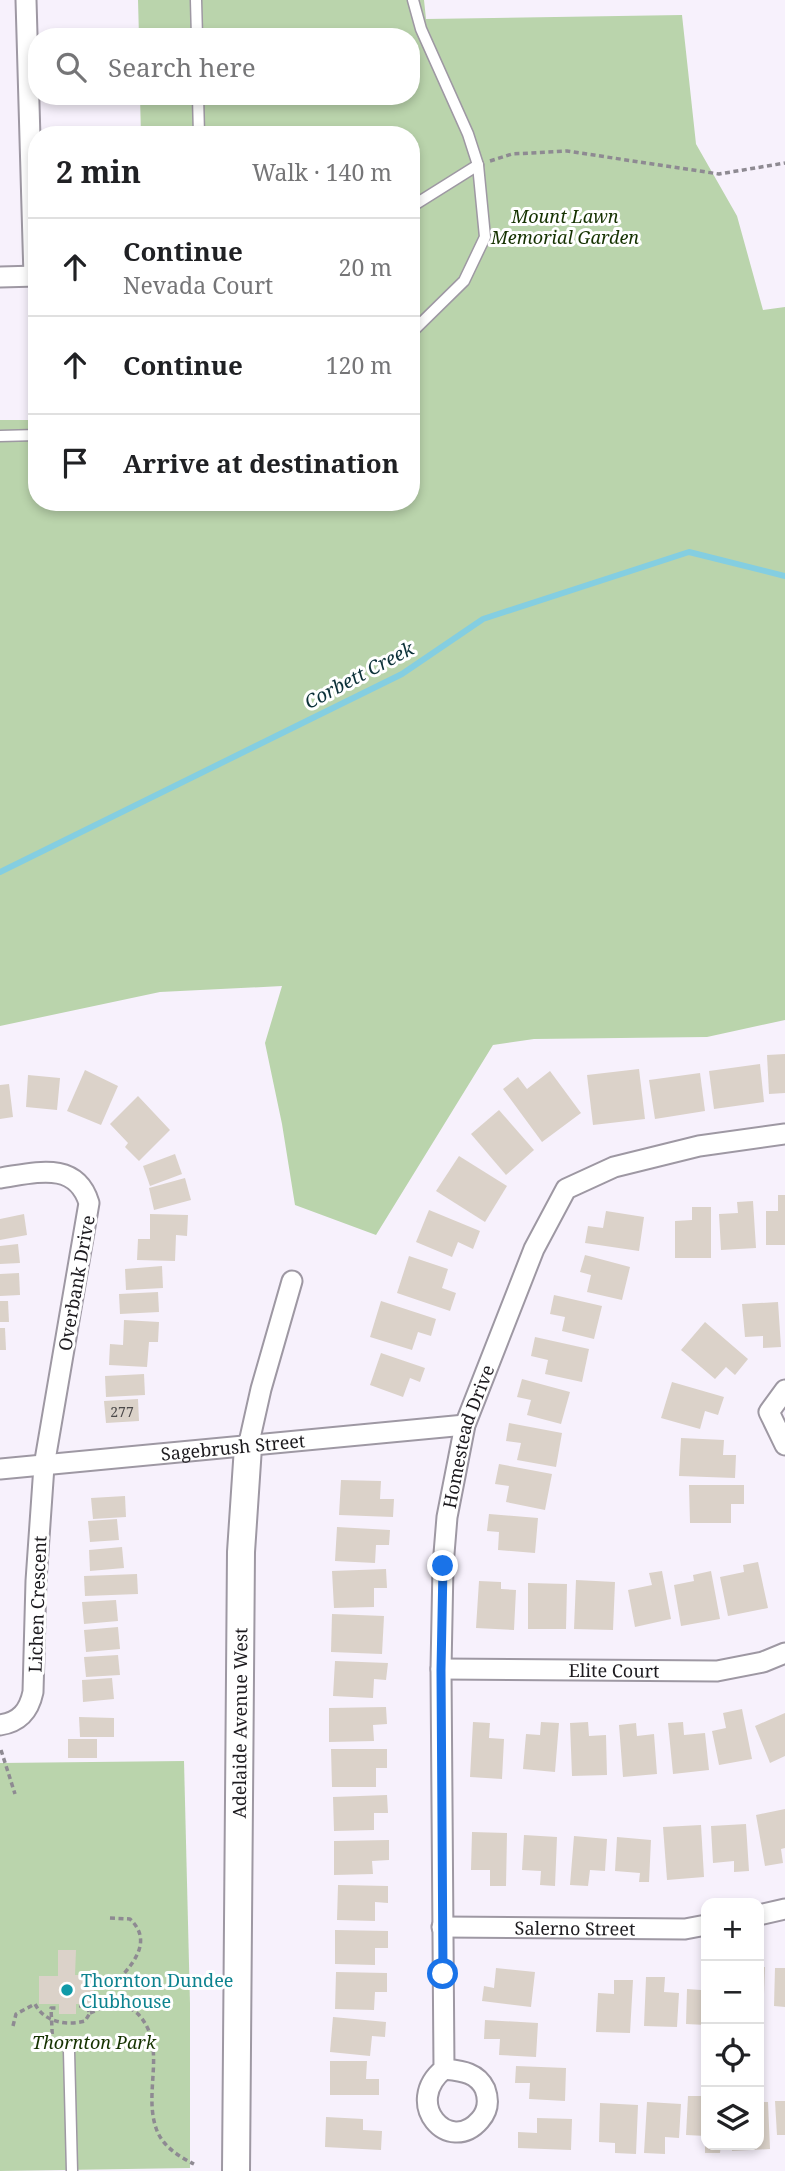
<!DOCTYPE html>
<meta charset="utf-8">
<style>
:root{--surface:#fff;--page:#f2f2f2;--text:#202124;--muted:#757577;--line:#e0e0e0}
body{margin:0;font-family:"Noto Serif",serif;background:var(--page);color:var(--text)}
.controls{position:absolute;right:21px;bottom:21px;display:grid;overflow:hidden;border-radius:14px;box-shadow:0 4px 10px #0003}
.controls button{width:63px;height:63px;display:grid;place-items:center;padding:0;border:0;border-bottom:2px solid var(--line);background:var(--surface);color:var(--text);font:35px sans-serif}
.stop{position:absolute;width:21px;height:21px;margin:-16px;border:5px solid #1a73e8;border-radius:50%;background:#fff}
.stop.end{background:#1a73e8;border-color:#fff;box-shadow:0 2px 7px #0008}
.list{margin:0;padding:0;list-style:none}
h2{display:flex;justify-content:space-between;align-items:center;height:91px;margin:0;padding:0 28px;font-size:30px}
h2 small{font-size:23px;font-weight:400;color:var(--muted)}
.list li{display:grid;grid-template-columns:46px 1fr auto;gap:21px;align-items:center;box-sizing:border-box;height:98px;padding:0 28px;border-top:2px solid var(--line)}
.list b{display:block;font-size:26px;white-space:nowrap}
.list p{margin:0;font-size:23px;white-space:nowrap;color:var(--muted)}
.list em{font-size:23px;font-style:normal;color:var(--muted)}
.icon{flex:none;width:38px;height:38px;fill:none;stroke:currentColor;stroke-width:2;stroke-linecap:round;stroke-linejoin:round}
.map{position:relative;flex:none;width:785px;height:2171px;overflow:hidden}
.search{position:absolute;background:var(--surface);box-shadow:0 4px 10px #0003;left:28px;top:28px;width:392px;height:77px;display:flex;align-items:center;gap:18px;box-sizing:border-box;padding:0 24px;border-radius:28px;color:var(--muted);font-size:26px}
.panel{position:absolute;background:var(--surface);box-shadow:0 4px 10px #0003;left:28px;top:126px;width:392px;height:385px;border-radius:28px}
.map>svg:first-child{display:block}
</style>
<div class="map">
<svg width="785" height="2171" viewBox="0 0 785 2171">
<rect width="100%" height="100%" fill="#f7f1fc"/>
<g fill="#bad4ac">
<path d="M138,0H424L426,19L682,15L696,144L737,216L763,310L785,307V1020L707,1037L534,1039L493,1045L376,1235L295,1205L282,1124L265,1043L282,986L160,992L0,1026V420H37V502H411V135H141L140,96H411V37H139Z"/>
<path d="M184,1761L190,2004V2168L0,2171V1763Z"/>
</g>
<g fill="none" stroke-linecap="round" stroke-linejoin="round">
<path stroke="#84cee1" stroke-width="6" d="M0,872L402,674L483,619L689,552L785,576"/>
</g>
<g fill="#dbd2c9">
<path d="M785,1054V1093L769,1094L767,1055Z"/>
<path d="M760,1064L764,1102L714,1109L709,1071Z"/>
<path d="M639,1069L645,1119L593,1125L587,1075Z"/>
<path d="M85,1070L118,1086L101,1125L67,1111Z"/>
<path d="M550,1071L581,1113L542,1142L503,1089L518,1077L527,1089Z"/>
<path d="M700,1073L705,1111L655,1119L649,1080Z"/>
<path d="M28,1075L60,1078L57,1110L26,1107Z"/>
<path d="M9,1084L13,1117L0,1119V1085Z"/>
<path d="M138,1096L170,1130L139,1161L125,1147L128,1143L110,1124Z"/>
<path d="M499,1110L534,1150L506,1175L471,1134Z"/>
<path d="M175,1154L182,1174L150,1186L143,1166Z"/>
<path d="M459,1156L507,1186L485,1222L436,1191Z"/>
<path d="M185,1178L191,1200L154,1210L149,1188Z"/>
<path d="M778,1195H785V1245H766V1211H778Z"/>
<path d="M753,1201L756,1248L721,1250L719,1214L738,1213L737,1202Z"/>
<path d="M692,1207H711V1258H675V1221L692,1220Z"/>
<path d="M429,1210L480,1231L473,1249L458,1242L452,1257L416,1242Z"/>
<path d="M606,1211L644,1217L639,1251L585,1243L588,1226L603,1228Z"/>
<path d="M24,1214L27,1235L0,1240V1219Z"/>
<path d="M150,1214L188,1215L187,1236L176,1235L175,1261L137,1260L138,1239H150Z"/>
<path d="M18,1244L20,1263L0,1264V1246Z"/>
<path d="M585,1255L630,1267L622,1300L587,1292L591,1275L580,1272Z"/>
<path d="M409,1256L448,1269L442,1288L456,1293L450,1311L397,1293Z"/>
<path d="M162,1266L163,1288L126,1290L125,1269Z"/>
<path d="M19,1273L20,1295L0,1296V1274Z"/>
<path d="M158,1292L159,1312L120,1314L119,1294Z"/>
<path d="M554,1295L602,1306L594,1339L562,1331L565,1317L550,1314Z"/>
<path d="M0,1301H8L9,1322H0Z"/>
<path d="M381,1301L436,1319L431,1336L418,1332L412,1350L370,1337Z"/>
<path d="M778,1302L781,1347L763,1348V1336L745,1337L742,1304Z"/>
<path d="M124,1320L159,1322L158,1342H149L147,1367L109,1365L110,1344L123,1345Z"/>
<path d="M705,1322L748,1359L735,1375L726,1367L715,1379L681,1350Z"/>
<path d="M0,1328H5L6,1350H0Z"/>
<path d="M535,1337L589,1349L582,1382L545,1374L548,1360L531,1356Z"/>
<path d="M381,1353L425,1368L420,1382L410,1378L403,1397L370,1385Z"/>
<path d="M144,1374L145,1395L106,1397L105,1376Z"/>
<path d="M522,1379L570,1392L561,1424L527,1415L531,1400L517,1397Z"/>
<path d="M672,1382L724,1397L718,1415L705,1411L700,1429L661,1418Z"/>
<path d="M138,1399L139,1421L106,1423L104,1401Z"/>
<path d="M509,1423L562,1433L556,1467L517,1460L521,1443L506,1441Z"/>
<path d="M681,1438L724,1440L723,1455H736L735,1478L679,1476Z"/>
<path d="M499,1464L552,1474L545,1510L506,1502L509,1486L495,1484Z"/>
<path d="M341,1480L381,1481L380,1499H394L393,1517L339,1515Z"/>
<path d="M689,1485H744V1504H731V1523H690Z"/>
<path d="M125,1496L126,1517L93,1519L91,1498Z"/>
<path d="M489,1514L538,1518L535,1553L498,1550L499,1532L487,1531Z"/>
<path d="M117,1519L119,1540L90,1542L88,1521Z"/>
<path d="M337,1527L390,1530L389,1545H376L375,1563L335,1561Z"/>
<path d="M122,1547L124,1568L90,1571L89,1550Z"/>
<path d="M758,1562L768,1608L728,1616L720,1577L744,1572L743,1565Z"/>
<path d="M386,1569L387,1588H374V1607L334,1608L332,1571Z"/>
<path d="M662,1571L671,1619L635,1627L628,1590L652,1585L649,1573Z"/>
<path d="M711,1571L720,1619L681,1626L674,1585L694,1581L693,1575Z"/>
<path d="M137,1574L138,1594L85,1596L84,1576Z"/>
<path d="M576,1580L615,1582L613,1630L574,1629Z"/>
<path d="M479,1581L501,1582V1589L516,1590L514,1630L476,1628Z"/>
<path d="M528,1583L567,1584L566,1629H528Z"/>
<path d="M116,1600L118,1621L84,1624L82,1602Z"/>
<path d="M332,1614L384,1616L382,1654L331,1652Z"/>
<path d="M118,1627L120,1649L86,1652L84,1630Z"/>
<path d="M118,1655L120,1675L86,1677L84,1657Z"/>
<path d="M335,1661L388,1663L386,1680L374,1679L373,1698L333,1696Z"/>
<path d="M112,1678L114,1699L83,1702L82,1680Z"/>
<path d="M386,1707L387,1724L373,1725L374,1741L329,1742V1708Z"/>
<path d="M742,1709L752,1759L719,1765L712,1731L726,1728L723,1713Z"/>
<path d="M785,1713V1756L770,1763L755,1726Z"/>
<path d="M79,1717L114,1718V1737H80Z"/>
<path d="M473,1722L490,1723L489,1738L504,1739L502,1779L470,1777Z"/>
<path d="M541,1722L559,1723L555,1772L523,1769L526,1734L540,1735Z"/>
<path d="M588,1722L589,1736L606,1735L607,1775L572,1776L570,1723Z"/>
<path d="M683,1722L684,1735L705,1733L709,1770L673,1774L668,1723Z"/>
<path d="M636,1723L637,1736L654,1734L657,1774L623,1777L619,1725Z"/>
<rect x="68" y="1739" width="29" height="19"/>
<path d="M331,1749H387V1768H376V1787H332Z"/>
<path d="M387,1795L388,1813H374V1830L334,1831L333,1797Z"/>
<path d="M785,1809V1848L781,1849L783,1863L765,1866L756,1815Z"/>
<path d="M746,1824L749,1871L734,1872V1861L713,1863L711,1826Z"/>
<path d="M701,1825L704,1877L667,1880L663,1827Z"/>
<path d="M472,1832L507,1833L506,1886H490V1870H471Z"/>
<path d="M524,1835L557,1837L555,1886L540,1885L541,1871L522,1870Z"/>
<path d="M574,1836L607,1839L605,1871L590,1870L588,1886L570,1885Z"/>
<path d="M617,1837L651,1840L649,1882H639L640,1873L615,1871Z"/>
<path d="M389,1840V1860L372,1861L373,1874L334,1875V1841Z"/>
<path d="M338,1885L388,1886V1903L375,1902V1921L337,1920Z"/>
<path d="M335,1930L388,1931V1948H375V1965L335,1964Z"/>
<path d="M58,1950H76L75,1975H94V2004H76V2014H59V2004H39V1976H58Z"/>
<path d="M759,1967H765L763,2022H759Z"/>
<path d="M496,1968L535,1972L531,2007L482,2001L484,1986L494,1988Z"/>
<path d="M775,1968H785V2007L774,2006Z"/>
<path d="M336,1972L387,1973V1992H375L374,2010L335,2009Z"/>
<path d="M702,1975H706V2025L686,2024L687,1989L701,1990Z"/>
<path d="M646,1977H665L664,1992L679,1993L677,2027L644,2026Z"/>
<path d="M614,1980H633L630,2033L596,2032L598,1993L614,1994Z"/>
<path d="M333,2017L386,2022L385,2037L372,2036L370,2056L330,2052Z"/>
<path d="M485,2020L538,2023L536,2057L499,2055L500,2039H484Z"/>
<path d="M330,2061H367L366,2079H379V2095H330Z"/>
<path d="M516,2066L566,2068L565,2101L529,2099L530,2083H515Z"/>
<path d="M688,2096H706V2136L686,2135Z"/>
<path d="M775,2101H785V2135H777Z"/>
<path d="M647,2102L681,2104L679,2138L665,2137V2154L644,2153Z"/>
<path d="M759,2102H768L770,2149L732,2151V2145H759Z"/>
<path d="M600,2103L638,2105L636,2154L615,2153V2143L599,2142Z"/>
<path d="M326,2117L363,2119V2130L382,2131L381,2150L325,2147Z"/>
<path d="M537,2118L572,2119L571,2150L518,2148V2132L537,2133Z"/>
<path d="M705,2145H721L720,2153H705Z"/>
</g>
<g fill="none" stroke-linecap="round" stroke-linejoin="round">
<defs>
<g id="lane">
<path d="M196,0L197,37"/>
<path d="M198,96L199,135"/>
<path d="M411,207L478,165"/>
<path d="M411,333L464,281L485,237L478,165L468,134L421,29L413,0"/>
<path d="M0,436L37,435"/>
<path d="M69,2051L72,2171"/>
</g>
<g id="street">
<path d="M26,0L34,277"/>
<path d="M0,277L37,276"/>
<path d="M0,1178C35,1173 76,1160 89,1203L44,1466L36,1581L33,1692C29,1711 20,1722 0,1725"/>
<path d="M785,1390L769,1412L785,1445"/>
<path d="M248,1447L261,1389L292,1281"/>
<path id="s1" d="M0,1469L465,1425"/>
<path id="s2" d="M441,1669L717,1671L763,1662L785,1653"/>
<path d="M759,1915L785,1909"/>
<path id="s3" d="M442,1927L685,1929L706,1925"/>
<path id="s4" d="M444,2069C461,2071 477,2072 485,2089C489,2100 488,2111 480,2120C449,2156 402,2103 444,2069L441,1669L443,1566L447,1517L465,1425L534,1249L566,1189L614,1167L699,1146L785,1134"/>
</g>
<g id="secondary">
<path id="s5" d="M236,2171L241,1552L248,1447"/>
</g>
</defs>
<use href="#lane" stroke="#9e98a3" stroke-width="13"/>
<use href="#street" stroke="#9e98a3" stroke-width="23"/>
<use href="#secondary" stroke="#9e98a3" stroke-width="30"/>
<g stroke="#8e8a92" stroke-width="3.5" stroke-dasharray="5 3.5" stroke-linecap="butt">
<path d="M490,161L512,154L567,151L719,174L785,163"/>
<path d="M1,1750L15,1794"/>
<path d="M110,1918L130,1919C151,1939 137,1959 121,1977L125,1989L122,2003"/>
<path d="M90,2013C100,2010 109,2002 120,2003C126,2004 133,2010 138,2014C168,2046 143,2090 156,2128C162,2146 178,2156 194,2164"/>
<path d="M13,2026L16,2014L35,2004C44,2022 66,2026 85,2021L90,2013L86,2006H76"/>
<path d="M53,2051L51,2008H59"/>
</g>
<use href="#lane" stroke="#fff" stroke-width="10"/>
<use href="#street" stroke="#fff" stroke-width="19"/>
<use href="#secondary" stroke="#fff" stroke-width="26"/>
</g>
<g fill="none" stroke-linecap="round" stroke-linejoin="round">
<path stroke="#1a73e8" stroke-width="9" d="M443,1974L441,1670L443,1566"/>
</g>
<circle fill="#0f9aa8" stroke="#fff" stroke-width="2.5" cx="67" cy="1990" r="7"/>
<g text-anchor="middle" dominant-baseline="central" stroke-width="6" stroke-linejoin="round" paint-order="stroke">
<g font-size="14" fill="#4c494a">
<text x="122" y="1411">277</text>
</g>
<g font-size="18" font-style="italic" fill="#153200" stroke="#fff">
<text x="565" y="216">Mount Lawn<tspan x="565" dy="21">Memorial Garden</tspan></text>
<text x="94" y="2042">Thornton Park</text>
</g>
<g font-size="18" fill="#1d1b1f" stroke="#fff">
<text transform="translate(76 1283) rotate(-80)">Overbank Drive</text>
<text stroke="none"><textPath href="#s4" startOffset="828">Homestead Drive</textPath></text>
<text stroke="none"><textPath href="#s1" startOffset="234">Sagebrush Street</textPath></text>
<text transform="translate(37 1604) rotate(-88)">Lichen Crescent</text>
<text stroke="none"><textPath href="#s2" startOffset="173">Elite Court</textPath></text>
<text stroke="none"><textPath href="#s5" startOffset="448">Adelaide Avenue West</textPath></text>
<text stroke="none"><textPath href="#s3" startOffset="133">Salerno Street</textPath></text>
</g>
<g font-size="18" fill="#0d838f" stroke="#fff" text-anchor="start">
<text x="81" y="1980">Thornton Dundee<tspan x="81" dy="21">Clubhouse</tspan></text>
</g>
<g font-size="19" font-style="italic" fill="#0c3139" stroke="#fff">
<text transform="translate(359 675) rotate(-28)">Corbett Creek</text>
</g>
</g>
</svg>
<div class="controls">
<button>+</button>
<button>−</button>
<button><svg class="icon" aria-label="locate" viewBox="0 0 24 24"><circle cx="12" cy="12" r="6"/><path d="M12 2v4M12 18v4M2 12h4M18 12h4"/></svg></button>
<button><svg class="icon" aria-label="layers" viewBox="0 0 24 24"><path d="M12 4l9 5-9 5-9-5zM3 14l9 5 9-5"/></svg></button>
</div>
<div class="stop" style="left:443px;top:1974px"></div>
<div class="stop end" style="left:443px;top:1566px"></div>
<div class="search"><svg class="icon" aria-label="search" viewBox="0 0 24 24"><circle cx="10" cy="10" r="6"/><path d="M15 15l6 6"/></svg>Search here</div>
<section class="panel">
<h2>2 min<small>Walk · 140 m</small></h2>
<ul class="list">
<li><svg class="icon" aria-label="ahead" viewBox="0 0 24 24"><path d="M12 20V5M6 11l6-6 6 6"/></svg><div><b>Continue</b><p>Nevada Court</p></div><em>20 m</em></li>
<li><svg class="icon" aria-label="ahead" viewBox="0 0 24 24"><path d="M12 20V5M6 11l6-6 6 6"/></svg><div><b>Continue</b></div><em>120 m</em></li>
<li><svg class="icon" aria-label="arrive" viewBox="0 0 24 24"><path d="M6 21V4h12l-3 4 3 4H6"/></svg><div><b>Arrive at destination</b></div></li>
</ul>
</section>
</div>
